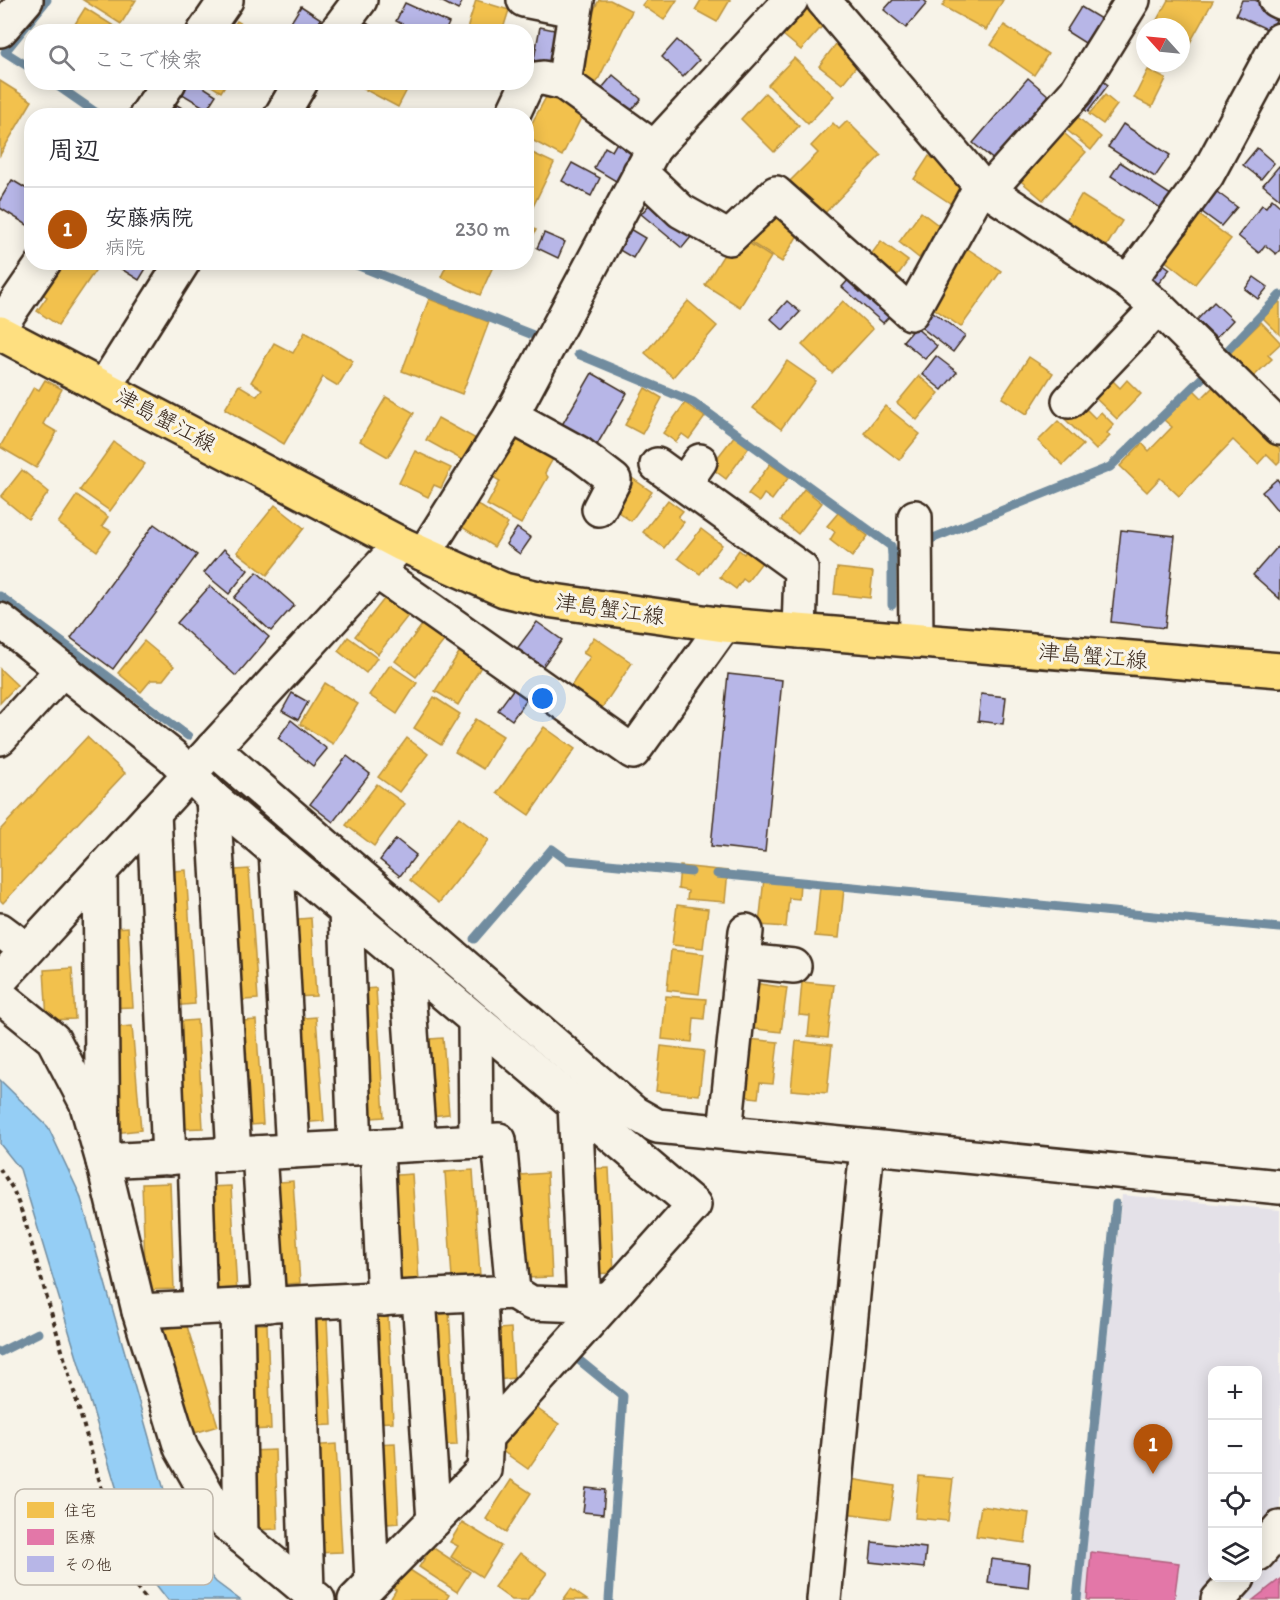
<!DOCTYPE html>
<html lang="ja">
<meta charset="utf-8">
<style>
:root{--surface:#fff;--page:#f7f7f7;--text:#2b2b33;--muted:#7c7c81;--line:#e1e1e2;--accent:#b45309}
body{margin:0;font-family:Itim,"Klee One",sans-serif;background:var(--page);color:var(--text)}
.controls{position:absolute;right:18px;bottom:18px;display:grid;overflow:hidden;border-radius:12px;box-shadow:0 3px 15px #0003}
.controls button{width:54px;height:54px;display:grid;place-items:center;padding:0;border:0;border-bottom:2px solid var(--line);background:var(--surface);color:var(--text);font:30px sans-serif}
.compass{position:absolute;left:1136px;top:18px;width:54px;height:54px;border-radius:50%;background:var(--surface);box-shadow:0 3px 15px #0003;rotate:297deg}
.you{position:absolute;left:543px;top:699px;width:21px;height:21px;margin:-15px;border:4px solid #fff;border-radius:50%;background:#1a73e8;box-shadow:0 0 0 9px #1a73e833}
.badge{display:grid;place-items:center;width:39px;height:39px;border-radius:50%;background:var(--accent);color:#fff;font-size:20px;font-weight:700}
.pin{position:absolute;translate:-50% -50px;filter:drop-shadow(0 2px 3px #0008)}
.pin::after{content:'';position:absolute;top:32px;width:21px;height:18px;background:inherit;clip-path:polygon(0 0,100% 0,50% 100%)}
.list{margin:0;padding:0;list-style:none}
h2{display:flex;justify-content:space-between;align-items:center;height:78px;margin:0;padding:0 24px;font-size:26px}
h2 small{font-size:20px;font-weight:400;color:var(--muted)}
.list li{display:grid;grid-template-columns:39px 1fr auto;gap:18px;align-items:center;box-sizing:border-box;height:84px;padding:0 24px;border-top:2px solid var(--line)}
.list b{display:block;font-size:22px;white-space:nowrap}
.list p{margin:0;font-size:20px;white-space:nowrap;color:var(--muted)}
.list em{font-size:20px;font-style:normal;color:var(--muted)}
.icon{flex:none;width:33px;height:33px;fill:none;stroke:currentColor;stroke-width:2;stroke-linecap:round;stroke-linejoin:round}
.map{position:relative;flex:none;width:1280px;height:1600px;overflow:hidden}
.search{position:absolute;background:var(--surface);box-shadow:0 3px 15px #0003;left:24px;top:24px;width:510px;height:66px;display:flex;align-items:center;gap:15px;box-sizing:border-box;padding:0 21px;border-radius:24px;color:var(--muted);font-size:22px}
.panel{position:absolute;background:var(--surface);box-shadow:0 3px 15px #0003;left:24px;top:108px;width:510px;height:162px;border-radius:24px}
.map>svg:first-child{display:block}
</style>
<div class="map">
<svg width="1280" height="1600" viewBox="0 0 1280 1600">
<rect width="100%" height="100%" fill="#f7f3e8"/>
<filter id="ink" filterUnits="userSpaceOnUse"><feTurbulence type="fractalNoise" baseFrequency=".0167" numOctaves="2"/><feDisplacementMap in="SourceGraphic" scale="12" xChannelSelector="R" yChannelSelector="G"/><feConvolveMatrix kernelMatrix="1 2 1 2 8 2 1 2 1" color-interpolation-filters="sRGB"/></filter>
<g filter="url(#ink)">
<path fill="#e4e1e8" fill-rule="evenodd" d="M1122,1195L1280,1210V1600H1081ZM1212,1370H1258V1578H1212Z"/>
<path fill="#95cef5" stroke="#718c9f" stroke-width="1.5" d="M0,1080L48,1127L80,1195L172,1518L187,1548L216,1582L240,1600H168L154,1582L133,1543L20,1169L0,1144Z"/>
<g fill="#f2c14e" stroke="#bb9440" stroke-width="1.5">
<path d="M83,0H136L121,24Z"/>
<path d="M476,0L509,10L502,32H466Z"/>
<path d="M599,0H610L632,11L596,84L572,72L576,46Z"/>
<path d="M646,0H677L664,20L642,5Z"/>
<path d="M701,0H730L717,22L695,10Z"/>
<path d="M946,0H1003L986,30L942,6Z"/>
<path d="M1168,0L1213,1L1181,59V27H1153Z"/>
<path d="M802,1L826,22L801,50L777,30Z"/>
<path d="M85,8L117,28L115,32H70Z"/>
<path d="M221,21L232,28L237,21L255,32H215Z"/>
<path d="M1004,25L1048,54L1034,75L991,45Z"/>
<path d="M839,40L863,58L842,84L819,66Z"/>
<path d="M794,58L834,96L808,124L768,85Z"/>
<path d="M1148,70L1166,79L1152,107L1134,98Z"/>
<path d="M0,81L32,101L0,155Z"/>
<path d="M205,82H227L221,92Z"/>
<path d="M365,82H411L398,107L362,88Z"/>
<path d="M551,88L587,106L562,156L526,137V134Z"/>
<path d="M765,93L799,126L774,152L741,119Z"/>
<path d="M1105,95L1117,105L1103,124L1089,114Z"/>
<path d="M1073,113L1101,137L1091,150L1062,126Z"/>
<path d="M847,121L881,155L824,214L790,181L818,153L811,146L833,123L839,129Z"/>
<path d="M1058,128L1086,152L1043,200L1016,177Z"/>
<path d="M526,150L554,163L527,219H526Z"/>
<path d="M929,156L968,182L953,205L914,179Z"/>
<path d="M1081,195L1122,221L1106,247L1065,222Z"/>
<path d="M770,208L802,228L782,262L750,242Z"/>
<path d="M1194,211L1231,239L1195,284L1159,256Z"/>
<path d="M921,212L942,228L919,258L899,242Z"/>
<path d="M526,226L536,230L526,250Z"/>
<path d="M736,235L771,257L740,307L705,285Z"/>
<path d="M881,241L908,261L894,280L867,260Z"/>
<path d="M968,249L1001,271L961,327L929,305Z"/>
<path d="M53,262H101L58,325L37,311L47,297L35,289Z"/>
<path d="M448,262H495L480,295L441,277Z"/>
<path d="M429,299L489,322L462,394L402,371Z"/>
<path d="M688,301L717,326L673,377L645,353Z"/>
<path d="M843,301L873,329L832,373L802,345Z"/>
<path d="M1280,301V335L1263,318Z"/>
<path d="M1261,322L1280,342V344L1268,355L1272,359L1251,379L1227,355Z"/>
<path d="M305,332L353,361L338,386L323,377L284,444L225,409L239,385L257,396L262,389L251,382L274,343L293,353Z"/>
<path d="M1029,357L1053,373L1027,414L1002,398Z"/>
<path d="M787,361L816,381L781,429L753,408Z"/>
<path d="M1107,375L1120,388L1127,380L1141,394L1117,419L1090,393Z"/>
<path d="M919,376L939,393L917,420L897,403Z"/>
<path d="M45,380L62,389L43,424L57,432L36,468L0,447L34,387L39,390Z"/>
<path d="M1217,383L1279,443L1277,446L1280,449V461L1277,464L1267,454L1258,464L1233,440L1179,496L1160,478L1147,492L1120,466L1142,443L1149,451L1172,427L1164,420L1194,390L1202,398Z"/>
<path d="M645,388L662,398L642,434L625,425Z"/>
<path d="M386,397L414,413L388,457L360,441Z"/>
<path d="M685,403L705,417L689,439L682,434L676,442L663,433Z"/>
<path d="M1080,403L1095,418L1101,412L1114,425L1107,433L1110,436L1096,450L1064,418Z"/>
<path d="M885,406L920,434L899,460L864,433Z"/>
<path d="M438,418L478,440L466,462L426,440Z"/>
<path d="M1058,421L1083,445L1063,465L1038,441Z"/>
<path d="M521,429L558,450L545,473L548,477L521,524L487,505L500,481L486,473Z"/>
<path d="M735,435L750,446L726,479L710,467Z"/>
<path d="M114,442L145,464L110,511L80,490Z"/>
<path d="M415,451L451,468L441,488L434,485L428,497L399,483Z"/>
<path d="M770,464L789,477L772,500L764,494L759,502L748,494Z"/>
<path d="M22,470L49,492L28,519L1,497Z"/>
<path d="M632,478L652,492L631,521L611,507Z"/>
<path d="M804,489L822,503L798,534L781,520Z"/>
<path d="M77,495L108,517L102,526L111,531L97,551L58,523Z"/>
<path d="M471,500L508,524L494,547L462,527L469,516L463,513Z"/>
<path d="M668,500L683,511L678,517L684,522L664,548L643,532Z"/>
<path d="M275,505L304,528L267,575L237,552Z"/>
<path d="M838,513L868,536L852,557L830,540L835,532L827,526Z"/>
<path d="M701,529L722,545L700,574L678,558Z"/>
<path d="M747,549L763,561L747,582L743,579L736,589L720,577L739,550L744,554Z"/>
<path d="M837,568L873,572L870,598L834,594Z"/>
<path d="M388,594L411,612L378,654L355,636Z"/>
<path d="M422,625L444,641L416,677L395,661Z"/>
<path d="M348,637L377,658L366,673L338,651Z"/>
<path d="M594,637L632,663L600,711L569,689L590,657L583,653Z"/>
<path d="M144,641L174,666L163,680H151L141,692L118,673Z"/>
<path d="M460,651L482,665L458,705L435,691Z"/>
<path d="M390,665L417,683L397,714L369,695Z"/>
<path d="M0,669L17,685L0,703Z"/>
<path d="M325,683L358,704L333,744L300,724Z"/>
<path d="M434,697L460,714L441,745L414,728Z"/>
<path d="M476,719L503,736L483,769L455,752Z"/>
<path d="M544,727L575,749L529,815L497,793Z"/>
<path d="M87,737L125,773L3,903L0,900V830Z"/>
<path d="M407,738L428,754L399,792L378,777Z"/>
<path d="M377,784L405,804L374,846L346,825Z"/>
<path d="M459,817L489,840L439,903L410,880Z"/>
<path d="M680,866L728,871L725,902L687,899L688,891L678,889Z"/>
<path d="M249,869L258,999L230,1001L221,871Z"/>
<path d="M186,870L195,1004L170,1006L160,872Z"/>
<path d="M764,878L800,882L799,899L789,898L786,927L759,925Z"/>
<path d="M820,886L844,889L839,938L815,936Z"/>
<path d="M677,905L708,909L703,948L672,945Z"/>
<path d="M311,918L316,996L291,997L286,920Z"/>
<path d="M128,927L133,1007L107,1008L102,929Z"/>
<path d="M671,950L704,954L699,994L667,990Z"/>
<path d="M72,968L75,1019L47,1020L44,970Z"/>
<path d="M802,982L834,985L828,1038L808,1036L810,1016L799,1015Z"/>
<path d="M754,983L787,988L781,1032L747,1028Z"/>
<path d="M376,988L384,1117L359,1119L351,990Z"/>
<path d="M666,996L706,999L704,1019L694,1018L692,1042L662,1039Z"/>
<path d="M316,1017L324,1121L299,1123L291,1019Z"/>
<path d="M197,1020L203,1128L178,1129L172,1022Z"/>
<path d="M256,1020L263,1124L238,1126L230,1022Z"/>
<path d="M132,1026L141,1130L114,1133L106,1028Z"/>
<path d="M443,1038L449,1114L422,1117L416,1040Z"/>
<path d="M748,1039L778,1042L773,1084L760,1083L758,1098L741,1096Z"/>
<path d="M796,1041L832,1045L827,1093L791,1090Z"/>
<path d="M661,1046L704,1051L699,1095L656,1091Z"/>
<path d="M609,1168L614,1273L586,1274L582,1169Z"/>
<path d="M473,1170L480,1276L452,1278L445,1172Z"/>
<path d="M547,1173L552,1277L525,1278L520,1175Z"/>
<path d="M412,1174L419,1281L390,1283L383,1176Z"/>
<path d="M293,1181L300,1283L274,1285L267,1183Z"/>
<path d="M170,1183L174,1289L146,1290L142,1184Z"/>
<path d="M231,1186L237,1293L211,1294L206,1187Z"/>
<path d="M449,1311L457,1445L431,1446L423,1313Z"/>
<path d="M388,1316L393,1422L369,1423L364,1317Z"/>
<path d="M327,1318L332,1425L308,1426L302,1319Z"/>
<path d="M186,1323L218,1426L191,1434L159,1331Z"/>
<path d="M267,1324L271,1429L246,1430L242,1325Z"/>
<path d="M511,1328L514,1378L489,1381L485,1330Z"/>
<path d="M529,1403L559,1424L528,1469L498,1448Z"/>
<path d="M395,1443L399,1523L375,1525L371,1444Z"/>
<path d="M336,1444L342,1552L315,1553L309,1446Z"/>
<path d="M275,1450L278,1529L250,1530L247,1451Z"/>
<path d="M919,1476L953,1479L948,1521L915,1518Z"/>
<path d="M850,1479L895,1486L890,1519L845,1513Z"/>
<path d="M511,1480L531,1493L506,1532L486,1519Z"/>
<path d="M981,1506L1029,1513L1025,1543L976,1536Z"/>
<path d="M462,1522L501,1546L482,1577L451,1557L458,1546L450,1542Z"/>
<path d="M432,1547L470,1572L457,1592L419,1567Z"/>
<path d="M520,1553L547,1573L527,1600H512L494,1587Z"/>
<path d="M399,1563L449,1595L446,1600H390L396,1590L386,1584Z"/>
<path d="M571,1589L587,1600H563Z"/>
</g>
<g fill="#e377a8" stroke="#b1607f" stroke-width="1.5">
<path d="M1091,1552L1179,1563L1174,1600H1087Z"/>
<path d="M1280,1579V1600H1253Z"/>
</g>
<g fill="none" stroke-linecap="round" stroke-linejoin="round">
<g stroke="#718c9f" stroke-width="9">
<path d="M32,69L5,52L47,0"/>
<path d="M52,82L101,116"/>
<path d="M349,262L533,335"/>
<path d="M1227,351L1280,295"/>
<path d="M578,354L693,402L891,546L892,553"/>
<path d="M926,541L1110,467L1204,376"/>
<path d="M0,596L188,736"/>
<path d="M892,605V553L897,551"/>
<path d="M244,800L457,981"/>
<path d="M717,874L1280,928"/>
<path d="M474,939L552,849L567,860L691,872"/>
<path d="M579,1351L574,1356L623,1396L609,1600"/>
<path d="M0,1352L38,1333"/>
<path d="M1077,1600L1116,1204"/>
</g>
</g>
<g fill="#b7b6e7" stroke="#3b2a1e" stroke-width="1.5">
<path d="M439,0H463L458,10Z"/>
<path d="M893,0H924L927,3L906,28L884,10Z"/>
<path d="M1242,0H1255L1280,11L1271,31L1236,15Z"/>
<path d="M405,3L449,23L445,32H418L396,21Z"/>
<path d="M301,6L321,19L313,32H285Z"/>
<path d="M1081,7L1101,19L1085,43L1066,31Z"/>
<path d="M357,16L375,29L373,32H346Z"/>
<path d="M540,27L564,32L557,69L533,64Z"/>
<path d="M677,40L699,60L683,77L662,57Z"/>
<path d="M613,75L641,99L625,118L597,94Z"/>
<path d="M1098,77L1108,85L1088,112L1077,104Z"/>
<path d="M1028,78L1049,96L995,161L973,143Z"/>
<path d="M178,82H196L216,95L207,109L174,89Z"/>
<path d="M177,105L195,116H171Z"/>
<path d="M1123,124L1170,155L1155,177L1108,147Z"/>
<path d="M619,139L639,150L621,184L594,168L605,147L612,151Z"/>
<path d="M1257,148L1274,163L1261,179L1243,165Z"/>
<path d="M1120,162L1171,195L1162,209L1111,176Z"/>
<path d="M572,163L600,178L591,196L562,181Z"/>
<path d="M1279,166L1280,167V199L1263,185Z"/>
<path d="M12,180L32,192V228L0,208V200Z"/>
<path d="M1209,186L1237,207L1221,226L1194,206Z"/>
<path d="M656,197L696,231L682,248L641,214Z"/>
<path d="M1272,199L1280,206V250L1276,254L1265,245L1259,253L1238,236L1262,205L1266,207Z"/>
<path d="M623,225L645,238L633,258L611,245Z"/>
<path d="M544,233L565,242L558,258L537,248Z"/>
<path d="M1155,258L1170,269L1158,284L1143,272Z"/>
<path d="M110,262H150L139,280Z"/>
<path d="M856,271L898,307L883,323L842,287Z"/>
<path d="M1254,277L1268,287L1258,299L1245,289Z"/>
<path d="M787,301L800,312L783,330L771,319Z"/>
<path d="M1214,302L1233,320L1216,338L1197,320Z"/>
<path d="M925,306L965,336L953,352L913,321Z"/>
<path d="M915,327L937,346L925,359L903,341Z"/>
<path d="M936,356L957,372L942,390L922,374Z"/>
<path d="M592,373L627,393L594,450L559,430Z"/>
<path d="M1277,479L1280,483V507L1277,510L1262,492Z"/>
<path d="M154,524L197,555L113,669L71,638Z"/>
<path d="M517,528L531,538L520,554L506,544Z"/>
<path d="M1121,530L1175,536L1165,628L1111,622Z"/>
<path d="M1280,544V599L1253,575Z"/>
<path d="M224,549L248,570L229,594L204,573Z"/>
<path d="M257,572L294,605L271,631L234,598Z"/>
<path d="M210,586L269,637L236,676L177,623Z"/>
<path d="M537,622L562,640L541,669L516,650Z"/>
<path d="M728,674L782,680L765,852L711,846Z"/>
<path d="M517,684L531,693L512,720L498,710Z"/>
<path d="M292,693L308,702L298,720L282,711Z"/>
<path d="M981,694L1006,697L1003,724L978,721Z"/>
<path d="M291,720L327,749L313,766L278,738Z"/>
<path d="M347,756L370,774L333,822L310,804Z"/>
<path d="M396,839L416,855L400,876L380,860Z"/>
<path d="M586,1488L605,1490L603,1514L583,1512Z"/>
<path d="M872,1542L926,1548L924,1568L870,1562Z"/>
<path d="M991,1559L1030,1564L1028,1588L988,1583Z"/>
</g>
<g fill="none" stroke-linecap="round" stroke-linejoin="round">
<defs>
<g id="minor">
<path d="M524,0L574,10"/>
<path d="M823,0L981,186L1128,282L1158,307L1280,428"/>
<path d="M1276,0L1280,2"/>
<path d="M0,30L26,0"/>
<path d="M204,32L226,0"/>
<path d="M336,32L360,0"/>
<path d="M564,83L577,0"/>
<path d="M146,116L169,82"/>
<path d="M281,116L301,82"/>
<path d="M512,116L529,80L543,78L564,83L654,148"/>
<path d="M640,172L681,211L729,238L776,193L911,313L981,186"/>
<path d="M988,191L1076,92L1133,0"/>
<path d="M1128,282L1207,175L1280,40"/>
<path d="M0,326L44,262"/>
<path d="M104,387L183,262"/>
<path d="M1069,401L1158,307"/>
<path d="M511,416L580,454L614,480L599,509"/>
<path d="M657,465L801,569L799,631"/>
<path d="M684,484L700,461"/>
<path d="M915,517L916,641"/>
<path d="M424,554L511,416L654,148L791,0"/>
<path d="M376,571L633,752L724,625"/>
<path d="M0,620L172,756L213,798L694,1205L486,1437L484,1470L355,1600"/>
<path d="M0,738L63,669"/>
<path d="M213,748L634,1113L657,1126L1280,1187"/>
<path d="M213,798L234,1154"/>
<path d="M154,812L169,1158"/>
<path d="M276,851L293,1151"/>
<path d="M100,872L103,1161L499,1140L513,1292L139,1311"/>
<path d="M346,911L355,1148"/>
<path d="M0,930L27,950"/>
<path d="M406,961L419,1144"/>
<path d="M743,961L794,966"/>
<path d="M0,980L401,544"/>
<path d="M0,996L53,1039L86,1102L103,1161L139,1311L181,1448L222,1520L318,1600"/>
<path d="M475,1020L476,1141"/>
<path d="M575,1104L584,1305"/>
<path d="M725,1132L746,931"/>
<path d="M377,1146L384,1299"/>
<path d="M259,1153L269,1305"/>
<path d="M195,1156L200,1307"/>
<path d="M513,1292L531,1303L584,1305L603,1299"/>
<path d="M480,1295L486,1437"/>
<path d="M419,1297L434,1521"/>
<path d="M359,1301L372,1582"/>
<path d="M298,1304L307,1591"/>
<path d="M237,1307L241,1536"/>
<path d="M1258,1554L1280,1528"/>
<path d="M824,1600L867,1147"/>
<path d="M1218,1600L1238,1578"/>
</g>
<path id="major" d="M0,333L401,544L504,590L547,600L724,625L1280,670"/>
</defs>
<use href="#minor" stroke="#3b2a1e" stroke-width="38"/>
<use href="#major" stroke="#3b2a1e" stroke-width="38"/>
<path stroke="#3b2a1e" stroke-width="4" stroke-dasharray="4.5 4.5" stroke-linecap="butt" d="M0,1169L13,1189L24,1218L122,1559L135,1585L147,1600"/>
<use href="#minor" stroke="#f7f3e8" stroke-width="33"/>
<use href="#major" stroke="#fedf80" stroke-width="33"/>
</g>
</g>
<g text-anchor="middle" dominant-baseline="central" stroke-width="6" stroke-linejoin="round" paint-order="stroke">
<g font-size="22" fill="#3b2a1e" stroke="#f7f3e8">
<text transform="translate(166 420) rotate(28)">津島蟹江線</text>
<text transform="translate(610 609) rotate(8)">津島蟹江線</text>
<text transform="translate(1093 656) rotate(5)">津島蟹江線</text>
</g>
</g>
<rect x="15" y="1489" width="198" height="96" rx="9" fill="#f7f3e8" stroke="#bfb7ab" stroke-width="1.5"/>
<rect x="27" y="1502" width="27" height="16" fill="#f2c14e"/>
<rect x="27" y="1529" width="27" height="16" fill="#e377a8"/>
<rect x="27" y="1556" width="27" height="16" fill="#b7b6e7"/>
<g font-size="16" fill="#3b2a1e">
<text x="64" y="1516">住宅</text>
<text x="64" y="1543">医療</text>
<text x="64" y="1570">その他</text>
</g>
</svg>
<div class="controls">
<button>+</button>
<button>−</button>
<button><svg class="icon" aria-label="locate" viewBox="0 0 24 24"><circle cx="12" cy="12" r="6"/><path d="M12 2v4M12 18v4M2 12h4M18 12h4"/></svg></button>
<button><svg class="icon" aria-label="layers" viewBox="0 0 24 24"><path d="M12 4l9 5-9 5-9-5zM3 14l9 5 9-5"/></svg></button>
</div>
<svg class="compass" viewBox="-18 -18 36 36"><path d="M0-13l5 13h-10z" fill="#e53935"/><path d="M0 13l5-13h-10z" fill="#7c7c81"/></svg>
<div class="you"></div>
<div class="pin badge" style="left:1153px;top:1474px">1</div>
<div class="search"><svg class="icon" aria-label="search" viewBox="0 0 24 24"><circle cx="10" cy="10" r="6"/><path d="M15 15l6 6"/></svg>ここで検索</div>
<section class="panel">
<h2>周辺<small></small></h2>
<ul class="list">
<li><span class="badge">1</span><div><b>安藤病院</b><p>病院</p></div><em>230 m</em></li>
</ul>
</section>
</div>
